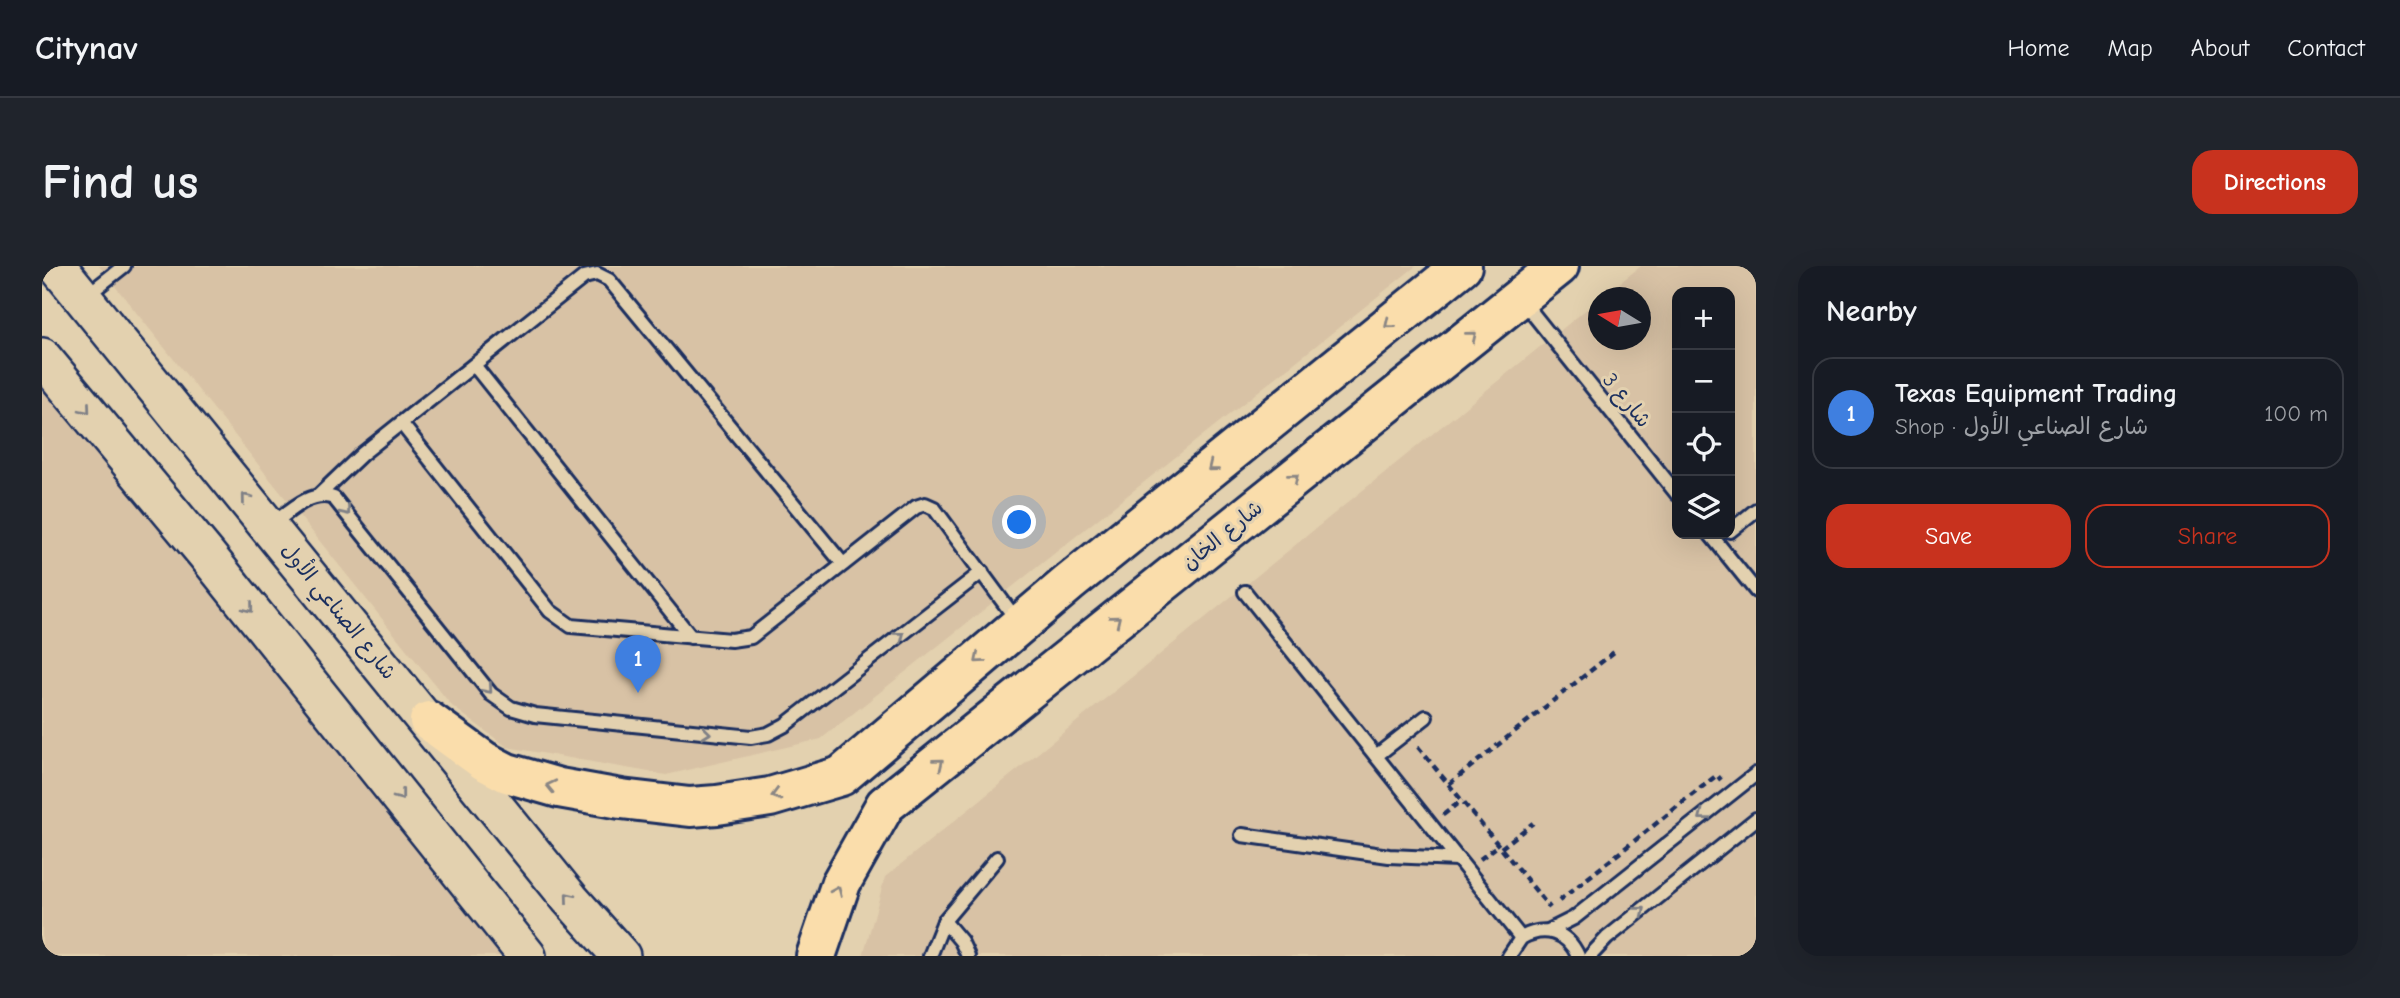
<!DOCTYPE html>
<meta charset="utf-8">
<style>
:root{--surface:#171b24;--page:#20242c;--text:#f1f3f6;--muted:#9ea1a6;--line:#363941;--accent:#c8321e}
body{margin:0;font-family:"Comic Neue","Playpen Sans Arabic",sans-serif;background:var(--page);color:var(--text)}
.controls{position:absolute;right:21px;top:21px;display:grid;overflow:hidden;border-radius:14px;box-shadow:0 7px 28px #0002}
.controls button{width:63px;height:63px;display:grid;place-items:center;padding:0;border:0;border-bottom:2px solid var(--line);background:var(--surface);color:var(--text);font:35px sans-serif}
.compass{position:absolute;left:1546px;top:21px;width:63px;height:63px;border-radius:50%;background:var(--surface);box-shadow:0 7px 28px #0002;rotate:281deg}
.you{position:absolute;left:978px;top:257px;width:24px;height:24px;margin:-18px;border:5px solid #fff;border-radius:50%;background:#1a73e8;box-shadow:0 0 0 10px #1a73e833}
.badge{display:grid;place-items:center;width:46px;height:46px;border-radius:50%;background:var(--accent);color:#fff;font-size:23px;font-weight:700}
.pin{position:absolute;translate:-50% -58px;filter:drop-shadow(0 2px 4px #0008)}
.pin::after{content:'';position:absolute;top:37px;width:24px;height:21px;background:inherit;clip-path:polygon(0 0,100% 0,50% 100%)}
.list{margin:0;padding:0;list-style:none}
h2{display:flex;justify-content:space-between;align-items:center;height:91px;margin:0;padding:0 28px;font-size:30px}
h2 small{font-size:23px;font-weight:400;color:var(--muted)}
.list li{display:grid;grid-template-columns:46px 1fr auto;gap:21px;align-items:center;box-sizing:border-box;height:112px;margin:0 14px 14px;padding:0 14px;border:2px solid var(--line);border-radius:21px}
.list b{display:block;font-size:26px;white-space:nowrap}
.list p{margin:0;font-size:23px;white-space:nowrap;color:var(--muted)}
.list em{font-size:23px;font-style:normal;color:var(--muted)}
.actions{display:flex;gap:14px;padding:21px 28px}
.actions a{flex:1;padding:16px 0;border:2px solid var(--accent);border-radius:21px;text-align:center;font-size:24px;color:var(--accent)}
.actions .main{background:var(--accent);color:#fff}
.icon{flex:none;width:38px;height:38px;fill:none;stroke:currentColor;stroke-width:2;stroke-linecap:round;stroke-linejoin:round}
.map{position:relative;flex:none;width:1714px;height:690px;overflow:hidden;border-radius:21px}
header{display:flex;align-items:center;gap:42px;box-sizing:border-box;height:98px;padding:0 35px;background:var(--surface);border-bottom:2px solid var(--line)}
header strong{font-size:33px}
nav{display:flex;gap:38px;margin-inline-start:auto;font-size:24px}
.intro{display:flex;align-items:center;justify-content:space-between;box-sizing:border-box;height:168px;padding:0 42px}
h1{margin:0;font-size:49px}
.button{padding:18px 32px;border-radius:21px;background:var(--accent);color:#fff;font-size:24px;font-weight:700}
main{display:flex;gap:42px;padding:0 42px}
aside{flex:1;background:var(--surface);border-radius:21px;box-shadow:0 7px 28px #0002}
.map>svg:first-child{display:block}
</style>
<header>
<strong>Citynav</strong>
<nav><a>Home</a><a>Map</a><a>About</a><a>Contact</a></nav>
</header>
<div class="intro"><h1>Find us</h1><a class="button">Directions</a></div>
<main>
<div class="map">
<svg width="1714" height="690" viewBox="0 0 1714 690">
<rect width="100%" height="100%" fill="#e3d1af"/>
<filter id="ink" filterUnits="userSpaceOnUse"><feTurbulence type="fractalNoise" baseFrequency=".0143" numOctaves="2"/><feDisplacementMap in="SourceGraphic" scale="14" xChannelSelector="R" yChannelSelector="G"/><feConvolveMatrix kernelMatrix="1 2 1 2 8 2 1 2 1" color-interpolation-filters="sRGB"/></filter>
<g filter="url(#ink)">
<g fill="#d8c2a5" fill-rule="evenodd">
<path d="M57,0H1374L779,473L624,509L465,481L410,440Z"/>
<path d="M1599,0H1714V690H821L843,611L1556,34V74H1598V32L1560,31ZM1635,26H1688V268H1635Z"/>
<path d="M0,86L492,690H0Z"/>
</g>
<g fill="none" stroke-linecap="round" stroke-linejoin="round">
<defs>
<g id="lane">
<path d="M44,30L82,0"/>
<path d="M1480,34L1635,228"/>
<path d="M432,99L649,371"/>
<path d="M359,157L508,345L529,360L689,374L709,371L874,241L883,238L892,242L976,356"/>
<path d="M277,229L320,188L542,11L555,8L567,14L801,298"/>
<path d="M228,260C246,247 268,223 292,232L449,428L469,442L493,449L709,471L726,468L743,459L940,306"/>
<path d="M1688,265L1714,244"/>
<path d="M1668,268L1714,325"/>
<path d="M1203,326L1479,672"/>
<path d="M1334,490L1384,451"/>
<path d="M1200,569L1347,590L1415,593"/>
<path d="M902,655L919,675L926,690"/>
<path d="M1506,665L1532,652L1714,508"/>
<path d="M888,690L902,655L955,592"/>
<path d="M1467,690L1479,672C1502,659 1525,665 1536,690"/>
<path d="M1548,690L1565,672L1714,553"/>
</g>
<g id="secondary">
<path d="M15,0L528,633L579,690"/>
<path d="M0,91L164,288L485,690"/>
</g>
<g id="primary">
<path d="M387,455L442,495L465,507L517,522L579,533L648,541L675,539L728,531L799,510L1027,317L1420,0"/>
<path d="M774,690L799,617L843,539L1517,0"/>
</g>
</defs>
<use href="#lane" stroke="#1b2f5e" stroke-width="18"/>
<use href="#secondary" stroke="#1b2f5e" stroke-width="42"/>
<use href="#primary" stroke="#1b2f5e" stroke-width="44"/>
<g stroke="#1b2f5e" stroke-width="4.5" stroke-dasharray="7 5" stroke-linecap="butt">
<path d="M1376,481L1508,642"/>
<path d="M1407,518L1572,386"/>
<path d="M1401,549L1420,534"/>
<path d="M1459,582L1491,557"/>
<path d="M1438,593L1457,579"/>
<path d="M1517,635L1675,509L1679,514"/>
</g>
<use href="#lane" stroke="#e3d1af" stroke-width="12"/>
<use href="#secondary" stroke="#e3d1af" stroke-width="37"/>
<use href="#primary" stroke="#faddab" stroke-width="38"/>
</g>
<defs><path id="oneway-chevron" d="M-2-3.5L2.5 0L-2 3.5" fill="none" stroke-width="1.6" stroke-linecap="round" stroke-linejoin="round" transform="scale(1.75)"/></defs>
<g stroke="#8a8684">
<use href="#oneway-chevron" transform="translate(1347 58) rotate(141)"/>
<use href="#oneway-chevron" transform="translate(1430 70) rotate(-39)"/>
<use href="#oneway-chevron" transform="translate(1170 201) rotate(141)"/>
<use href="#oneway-chevron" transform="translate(1252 212) rotate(-39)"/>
<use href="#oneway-chevron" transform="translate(1074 354) rotate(-39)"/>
<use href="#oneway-chevron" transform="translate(937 393) rotate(140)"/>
<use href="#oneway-chevron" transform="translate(897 497) rotate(-39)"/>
<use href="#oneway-chevron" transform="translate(509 520) rotate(-167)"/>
<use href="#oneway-chevron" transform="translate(734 529) rotate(165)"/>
<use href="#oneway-chevron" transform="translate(795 625) rotate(-67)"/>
</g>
<g stroke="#7f8086">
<use href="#oneway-chevron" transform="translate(44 143) rotate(50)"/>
<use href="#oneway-chevron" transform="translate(204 232) rotate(-129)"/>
<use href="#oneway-chevron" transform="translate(304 245) rotate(51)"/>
<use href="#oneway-chevron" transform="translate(207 342) rotate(51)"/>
<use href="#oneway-chevron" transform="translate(858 370) rotate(-38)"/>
<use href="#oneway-chevron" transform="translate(446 423) rotate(49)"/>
<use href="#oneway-chevron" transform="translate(664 467) rotate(6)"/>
<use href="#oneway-chevron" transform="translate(358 530) rotate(52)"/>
<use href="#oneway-chevron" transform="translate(1661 550) rotate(142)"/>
<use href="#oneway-chevron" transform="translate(527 631) rotate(-130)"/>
<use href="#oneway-chevron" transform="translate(1599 645) rotate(-39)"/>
</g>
</g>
<g text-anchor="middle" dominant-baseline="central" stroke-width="6" stroke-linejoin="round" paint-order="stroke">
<g font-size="21" fill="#1b2f5e" stroke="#e3d1af">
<text transform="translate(1585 134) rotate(51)">شارع 3</text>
<text transform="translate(1180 269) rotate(-39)">شارع الخان</text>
<text transform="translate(297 345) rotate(51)">شارع الصناعي الأول</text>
</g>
</g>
</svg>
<div class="controls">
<button>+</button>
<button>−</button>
<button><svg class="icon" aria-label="locate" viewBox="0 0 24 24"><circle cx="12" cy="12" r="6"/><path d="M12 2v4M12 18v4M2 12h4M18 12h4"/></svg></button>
<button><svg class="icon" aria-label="layers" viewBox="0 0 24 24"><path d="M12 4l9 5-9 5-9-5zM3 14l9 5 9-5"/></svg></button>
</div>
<svg class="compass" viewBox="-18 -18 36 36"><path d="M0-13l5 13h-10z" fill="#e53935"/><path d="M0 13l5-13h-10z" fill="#9ea1a6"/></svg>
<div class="you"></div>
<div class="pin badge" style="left:596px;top:427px;background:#3f7fe0">1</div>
</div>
<aside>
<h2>Nearby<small></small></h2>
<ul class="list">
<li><span class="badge" style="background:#3f7fe0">1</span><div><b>Texas Equipment Trading</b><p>Shop · شارع الصناعي الأول</p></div><em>100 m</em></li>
</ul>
<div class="actions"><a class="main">Save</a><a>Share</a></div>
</aside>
</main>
